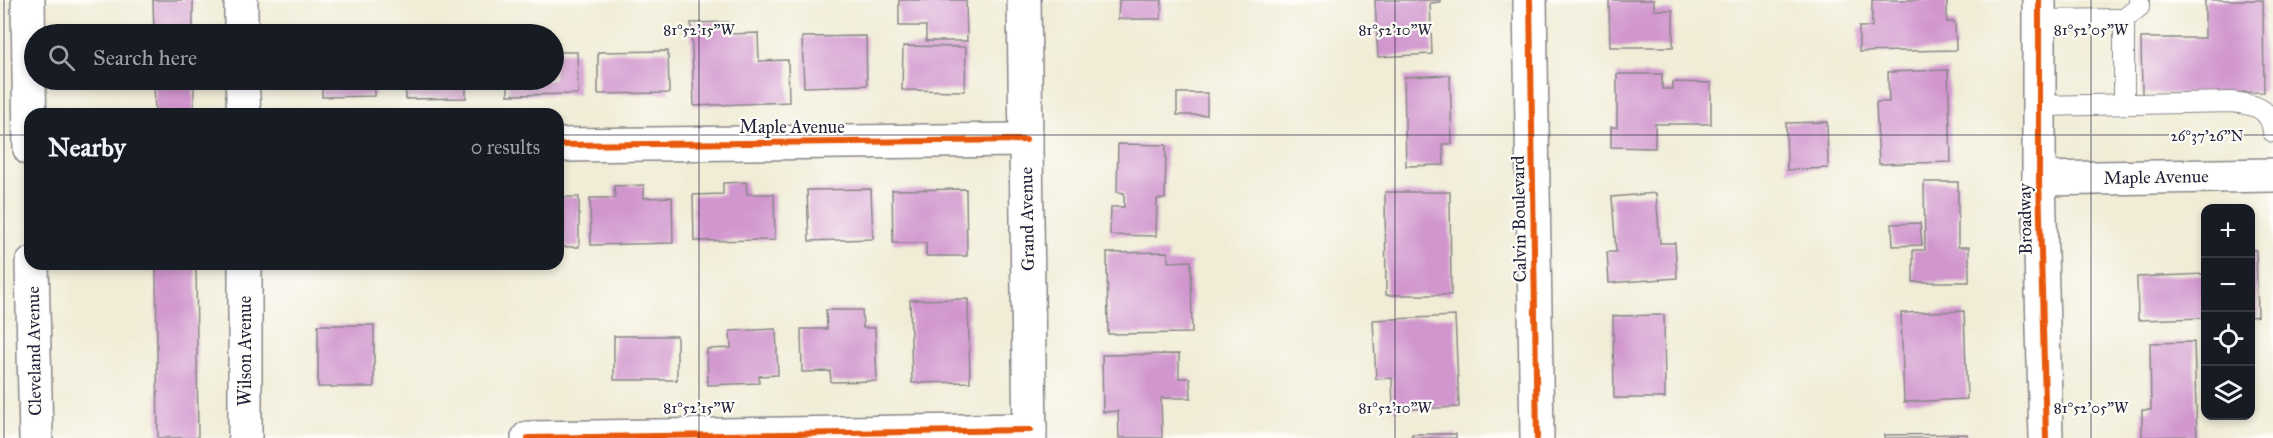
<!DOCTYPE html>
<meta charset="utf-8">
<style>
:root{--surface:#171b24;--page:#20242c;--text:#f1f3f6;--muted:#9ea1a6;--line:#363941}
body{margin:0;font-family:"IM FELL Great Primer",serif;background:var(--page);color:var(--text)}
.controls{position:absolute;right:18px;bottom:18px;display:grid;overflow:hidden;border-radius:12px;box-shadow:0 3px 9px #0003}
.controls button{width:54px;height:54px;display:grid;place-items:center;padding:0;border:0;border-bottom:2px solid var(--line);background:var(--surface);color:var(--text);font:30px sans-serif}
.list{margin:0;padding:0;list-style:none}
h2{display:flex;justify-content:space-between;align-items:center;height:78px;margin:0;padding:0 24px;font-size:26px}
h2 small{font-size:20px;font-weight:400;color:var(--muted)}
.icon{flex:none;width:33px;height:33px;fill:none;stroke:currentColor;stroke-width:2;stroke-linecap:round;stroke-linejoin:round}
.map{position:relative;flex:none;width:2273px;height:438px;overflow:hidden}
.search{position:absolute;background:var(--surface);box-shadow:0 3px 9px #0003;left:24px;top:24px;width:540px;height:66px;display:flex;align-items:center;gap:15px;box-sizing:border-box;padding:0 21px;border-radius:33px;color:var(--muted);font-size:22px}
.panel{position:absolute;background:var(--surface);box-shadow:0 3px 9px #0003;left:24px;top:108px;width:540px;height:162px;border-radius:18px}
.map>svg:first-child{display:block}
</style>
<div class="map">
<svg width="2273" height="438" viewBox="0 0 2273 438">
<rect width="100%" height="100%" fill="#fdfcf7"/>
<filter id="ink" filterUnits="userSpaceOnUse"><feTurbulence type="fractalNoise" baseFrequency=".0167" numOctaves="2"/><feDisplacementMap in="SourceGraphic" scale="12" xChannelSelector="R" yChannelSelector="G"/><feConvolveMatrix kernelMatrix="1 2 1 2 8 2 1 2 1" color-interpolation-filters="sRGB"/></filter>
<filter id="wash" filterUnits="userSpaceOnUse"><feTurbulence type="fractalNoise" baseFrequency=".008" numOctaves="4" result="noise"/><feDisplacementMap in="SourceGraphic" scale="24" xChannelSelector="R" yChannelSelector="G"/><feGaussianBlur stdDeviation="1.35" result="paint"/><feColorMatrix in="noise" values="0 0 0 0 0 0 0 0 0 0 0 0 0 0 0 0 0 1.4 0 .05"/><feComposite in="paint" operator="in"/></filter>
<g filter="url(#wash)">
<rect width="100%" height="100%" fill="#f0ecd6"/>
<g id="blocks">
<g fill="#d196ce">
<path d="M153,0H193V34H154Z"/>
<path d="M899,0H966L967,41H926V26H899Z"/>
<path d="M1119,0H1162L1161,19H1118Z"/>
<path d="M1375,0H1440V2L1430,3L1432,54L1378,57Z"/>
<path d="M1609,0H1654V10H1673V47H1610Z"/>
<path d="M1872,0H1947V22H1955L1956,50L1859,52V27H1872Z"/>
<path d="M2205,0H2263L2264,92L2142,94L2141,38H2205Z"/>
<path d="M728,22L729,34L758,33L759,61L788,60L789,102L694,106L691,23Z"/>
<path d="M866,36L867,85L804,87L802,37Z"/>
<path d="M903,46L966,47L965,91L902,90Z"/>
<path d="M668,51L669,93L598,94V52Z"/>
<path d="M554,52H577L578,94L508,95V80H554Z"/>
<path d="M1948,70L1951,162L1879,164L1876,102H1889L1888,72Z"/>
<path d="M1617,74H1662V89H1673V82L1711,83V124H1655V148L1611,147V127H1617Z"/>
<path d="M1450,75L1452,144H1443L1444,165L1406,166L1404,77Z"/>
<path d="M154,80H194V114H155Z"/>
<path d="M322,80H375V96L322,97Z"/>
<path d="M405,80H466V98L406,99Z"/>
<rect x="1177" y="93" width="30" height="22"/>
<path d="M1827,122L1828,168L1787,170L1786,123Z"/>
<path d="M1118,144L1166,145L1165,199H1157L1156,236L1110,235L1111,207H1124V193L1117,192Z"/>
<path d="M746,182L747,194H774L775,240L694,241L693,195L723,194V183Z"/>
<path d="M1924,182H1958V247H1969V282H1913V250H1925Z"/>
<path d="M644,185V198L672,197L673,243L591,245L590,198H615L614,186Z"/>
<path d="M871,189L873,239L809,241L807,190Z"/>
<path d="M966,189L967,256H926V243H893L892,190Z"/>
<path d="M1385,192H1450L1451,295H1386Z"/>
<path d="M1656,193L1660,243H1675L1677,278L1609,283L1607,252H1616L1612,197Z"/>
<rect x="558" y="197" width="21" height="50"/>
<path d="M1920,223L1922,245L1893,246L1892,224Z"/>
<path d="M2250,250H2256L2258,316L2250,317Z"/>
<path d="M1168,252V262L1191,261L1192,333L1108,334L1107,253Z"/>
<path d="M156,264H196L198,438H158Z"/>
<path d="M2206,274V318L2138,320L2137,277Z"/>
<path d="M968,299L970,382L912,383L910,300Z"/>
<path d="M826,310H862L863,328H875L877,381L831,382L830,371L802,372L801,329H827Z"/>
<path d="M1964,311L1967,399L1904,402L1901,313Z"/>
<path d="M1664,315L1665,398H1614L1613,316Z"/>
<path d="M1455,316L1459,407L1393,410L1392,378L1376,379L1373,320Z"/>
<rect x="318" y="325" width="56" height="62"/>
<path d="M776,329L778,375L759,376V383L708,385L707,349L731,348L730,331Z"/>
<rect x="614" y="336" width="63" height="44"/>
<path d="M2194,342L2197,436L2142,437V410H2151L2150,343Z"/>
<path d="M1179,354V378H1190L1191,398H1161L1162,438H1119L1118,411L1103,412L1102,355Z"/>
<rect x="1412" y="434" width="44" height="4"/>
<path d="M1967,434V438H1884V435Z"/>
</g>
</g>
</g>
<g filter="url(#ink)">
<use href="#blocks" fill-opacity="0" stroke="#898788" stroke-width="1.5"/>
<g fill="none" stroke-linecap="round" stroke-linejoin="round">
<defs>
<g id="lane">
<path d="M2039,20L2124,19"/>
<path d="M2124,104V19L2139,7V0"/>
<path d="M2040,106L2231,102C2252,104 2271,107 2273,132"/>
</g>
<g id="street">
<path d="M241,0V34"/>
<path d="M1024,0L1030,438"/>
<path d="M1530,0L1537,438"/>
<path d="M242,80L244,114"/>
<path d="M558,145L1026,140"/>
<path d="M2039,179L2273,175"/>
<path d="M245,264V438"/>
<path d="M528,438L1030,430"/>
</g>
<path id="secondary" d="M2039,0V179L2046,438"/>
<g id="primary">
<path d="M28,0L30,149"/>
<path d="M32,264L36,438"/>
</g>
</defs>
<use href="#lane" stroke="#898788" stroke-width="22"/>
<use href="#street" stroke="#898788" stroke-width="36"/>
<use href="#secondary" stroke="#898788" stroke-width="36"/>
<use href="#primary" stroke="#898788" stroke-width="36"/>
<use href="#lane" stroke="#fff" stroke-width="20"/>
<use href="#street" stroke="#fff" stroke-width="33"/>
<use href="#secondary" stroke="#fff" stroke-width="33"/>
<use href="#primary" stroke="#fff" stroke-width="33"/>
<defs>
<g id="cycleway">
<path d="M1530,0L1537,438"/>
<path d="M2039,0V179L2046,438"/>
<path d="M558,145L1026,140"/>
<path d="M528,438L1030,430"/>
</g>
</defs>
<use href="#cycleway" stroke="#fdfcf7" stroke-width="10"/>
<use href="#cycleway" stroke="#e8590c" stroke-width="6"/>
</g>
</g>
<path fill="none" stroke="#22223b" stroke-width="1.5" stroke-opacity="0.45" d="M4,0V438M699,0V438M1395,0V438M2091,0V438M0,135H30M558,135H2273"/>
<g text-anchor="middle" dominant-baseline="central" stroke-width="4.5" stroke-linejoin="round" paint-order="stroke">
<g font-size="18" fill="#22223b" stroke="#fdfcf7">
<text x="792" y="127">Maple Avenue</text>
<text transform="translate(2156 177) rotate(-1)">Maple Avenue</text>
<text transform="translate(1027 219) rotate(-91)">Grand Avenue</text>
<text transform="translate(1519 219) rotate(-91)">Calvin Boulevard</text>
<text transform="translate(2025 219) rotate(-91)">Broadway</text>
<text transform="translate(34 351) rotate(-91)">Cleveland Avenue</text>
<text transform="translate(245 351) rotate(-90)">Wilson Avenue</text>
</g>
</g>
<g font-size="15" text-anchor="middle" fill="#22223b" stroke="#fdfcf7" stroke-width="4.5" stroke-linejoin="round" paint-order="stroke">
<text x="699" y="35">81°52'15"W</text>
<text x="1395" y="35">81°52'10"W</text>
<text x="2091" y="35">81°52'05"W</text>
<text x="2207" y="141">26°37'26"N</text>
<text x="699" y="413">81°52'15"W</text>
<text x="1395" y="413">81°52'10"W</text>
<text x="2091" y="413">81°52'05"W</text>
</g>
</svg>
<div class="controls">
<button>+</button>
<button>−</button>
<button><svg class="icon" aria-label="locate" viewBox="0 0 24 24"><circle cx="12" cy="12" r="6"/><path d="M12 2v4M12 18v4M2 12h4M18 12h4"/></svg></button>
<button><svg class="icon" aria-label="layers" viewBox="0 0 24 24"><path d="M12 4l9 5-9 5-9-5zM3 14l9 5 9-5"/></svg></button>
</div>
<div class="search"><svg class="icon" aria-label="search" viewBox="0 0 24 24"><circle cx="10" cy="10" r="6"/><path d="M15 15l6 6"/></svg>Search here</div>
<section class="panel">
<h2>Nearby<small>0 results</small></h2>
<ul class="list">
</ul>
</section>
</div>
